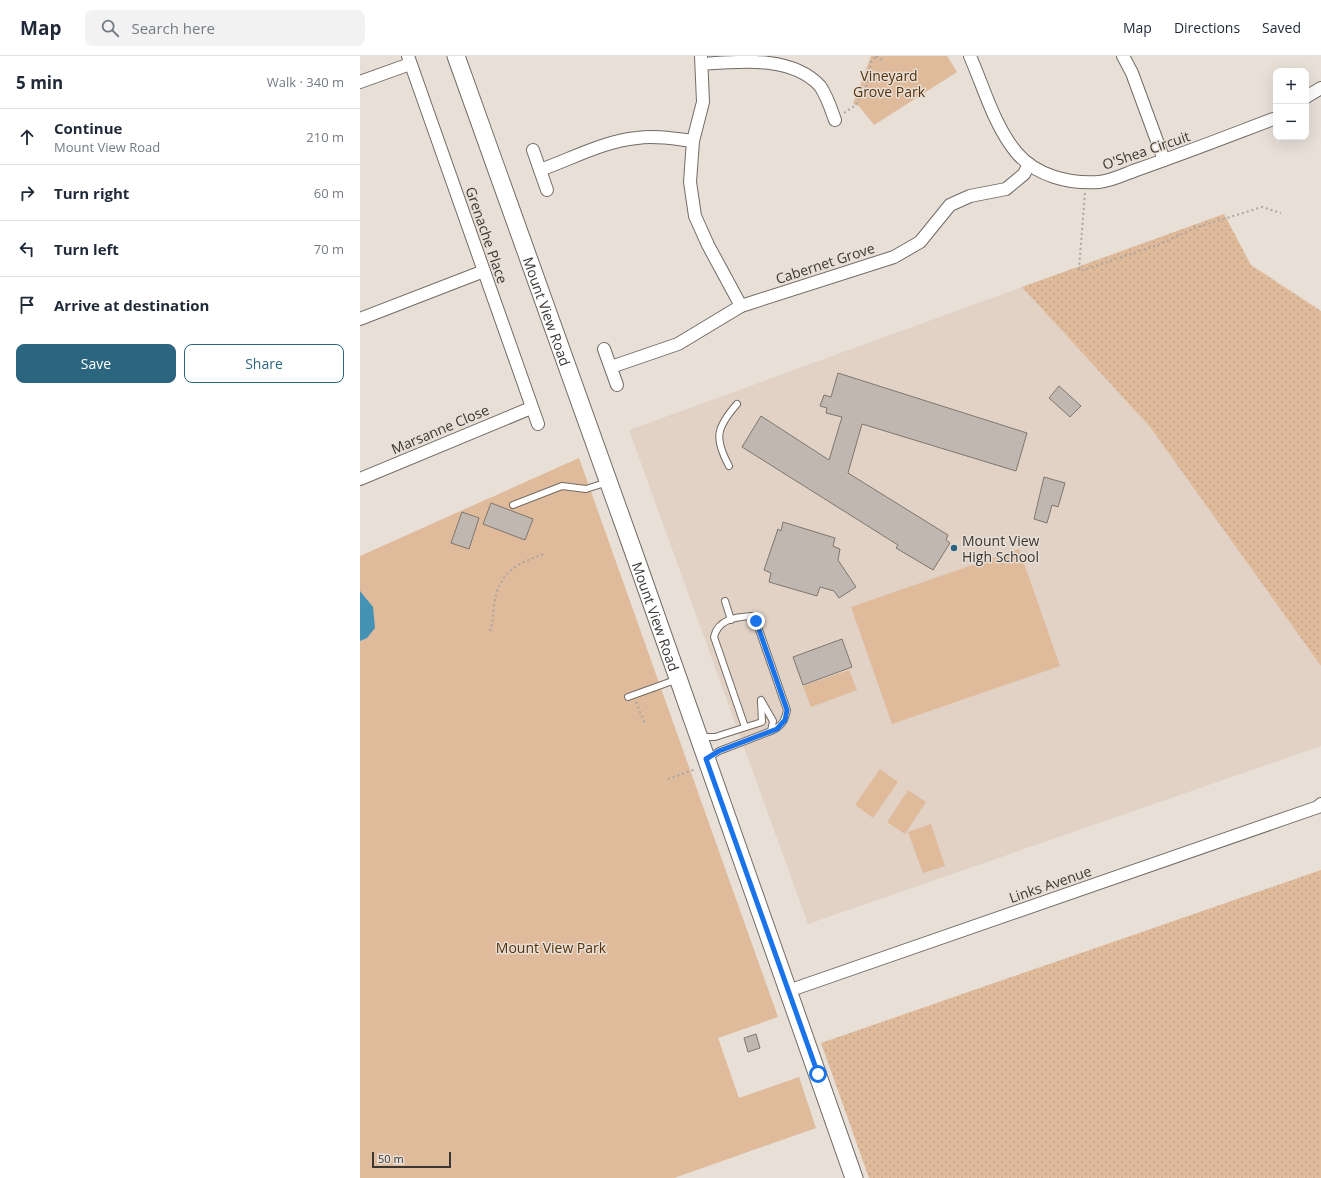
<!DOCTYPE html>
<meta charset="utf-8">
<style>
:root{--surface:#fff;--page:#f2f2f3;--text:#1f2937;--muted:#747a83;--line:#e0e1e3;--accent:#2b667e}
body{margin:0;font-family:"Open Sans",sans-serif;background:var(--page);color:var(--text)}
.controls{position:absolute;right:12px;top:12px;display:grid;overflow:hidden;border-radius:8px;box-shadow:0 4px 16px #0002}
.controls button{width:36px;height:36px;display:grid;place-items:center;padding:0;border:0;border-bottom:1px solid var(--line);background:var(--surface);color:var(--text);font:20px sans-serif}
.scale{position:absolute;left:12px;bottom:10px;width:79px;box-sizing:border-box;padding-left:4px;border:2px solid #393633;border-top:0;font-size:11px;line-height:14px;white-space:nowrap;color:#393633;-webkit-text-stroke:3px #e8dfd7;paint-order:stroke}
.stop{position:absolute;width:12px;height:12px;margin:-9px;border:3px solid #1a73e8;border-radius:50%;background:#fff}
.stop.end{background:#1a73e8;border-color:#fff;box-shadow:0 1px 4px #0008}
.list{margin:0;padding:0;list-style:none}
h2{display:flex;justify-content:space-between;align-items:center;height:52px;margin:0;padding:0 16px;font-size:17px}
h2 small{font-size:13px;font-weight:400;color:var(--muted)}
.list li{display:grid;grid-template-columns:26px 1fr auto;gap:12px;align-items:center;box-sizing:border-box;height:56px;padding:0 16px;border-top:1px solid var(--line)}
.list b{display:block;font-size:15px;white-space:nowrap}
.list p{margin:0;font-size:13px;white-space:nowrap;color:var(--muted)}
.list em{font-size:13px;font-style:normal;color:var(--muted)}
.actions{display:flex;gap:8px;padding:12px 16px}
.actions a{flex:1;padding:9px 0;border:1px solid var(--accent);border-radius:8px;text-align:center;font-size:14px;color:var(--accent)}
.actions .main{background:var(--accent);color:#fff}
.icon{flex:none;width:22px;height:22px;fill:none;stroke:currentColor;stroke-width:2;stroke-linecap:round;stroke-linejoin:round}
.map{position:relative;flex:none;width:961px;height:1122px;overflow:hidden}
header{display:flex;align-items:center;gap:24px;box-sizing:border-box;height:56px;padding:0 20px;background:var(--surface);border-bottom:1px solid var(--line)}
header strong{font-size:19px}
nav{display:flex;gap:22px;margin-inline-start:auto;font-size:14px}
.search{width:280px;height:36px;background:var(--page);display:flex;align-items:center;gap:10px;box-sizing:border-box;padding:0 14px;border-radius:8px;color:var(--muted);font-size:15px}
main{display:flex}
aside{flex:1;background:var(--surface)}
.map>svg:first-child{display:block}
</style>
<header>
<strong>Map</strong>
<div class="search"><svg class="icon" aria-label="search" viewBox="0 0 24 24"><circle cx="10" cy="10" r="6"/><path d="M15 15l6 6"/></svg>Search here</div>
<nav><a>Map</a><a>Directions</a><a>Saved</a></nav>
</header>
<main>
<aside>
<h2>5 min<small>Walk · 340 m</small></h2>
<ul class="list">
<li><svg class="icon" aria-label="ahead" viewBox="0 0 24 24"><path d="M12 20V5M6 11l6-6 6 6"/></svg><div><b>Continue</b><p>Mount View Road</p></div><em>210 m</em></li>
<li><svg class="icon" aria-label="right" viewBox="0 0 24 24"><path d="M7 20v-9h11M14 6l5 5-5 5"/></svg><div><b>Turn right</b></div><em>60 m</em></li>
<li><svg class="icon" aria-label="left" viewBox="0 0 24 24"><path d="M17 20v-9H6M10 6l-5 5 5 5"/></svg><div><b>Turn left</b></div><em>70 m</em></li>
<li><svg class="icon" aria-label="arrive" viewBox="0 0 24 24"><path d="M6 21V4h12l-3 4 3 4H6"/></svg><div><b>Arrive at destination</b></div></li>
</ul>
<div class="actions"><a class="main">Save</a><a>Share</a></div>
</aside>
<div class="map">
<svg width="961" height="1122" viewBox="0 0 961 1122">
<defs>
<pattern id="grass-dots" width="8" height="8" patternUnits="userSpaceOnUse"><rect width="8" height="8" fill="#dfba9b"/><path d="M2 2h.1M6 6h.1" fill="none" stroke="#c0a086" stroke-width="1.8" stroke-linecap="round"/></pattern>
</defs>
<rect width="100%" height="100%" fill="#e8dfd7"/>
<path fill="#e1d2c5" d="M662,231L790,371L961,610V690L448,868L269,374Z"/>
<g fill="url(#grass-dots)">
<path d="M864,158L891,209L961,255V610L790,371L662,231Z"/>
<path d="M961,814V1122H509L461,987Z"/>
</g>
<g fill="#dfba9b">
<path d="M511,0H587L597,16L514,69L499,50L493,48Z"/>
<path d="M219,402L418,961L358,982L379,1042L439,1021L456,1072L314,1122H0V500Z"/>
<path d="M659,493L700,610L532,668L491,551Z"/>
<path d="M489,614L497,634L451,651L443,630Z"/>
<path d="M520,713L538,726L513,762L495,749Z"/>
<path d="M548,734L566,746L545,778L527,766Z"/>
<path d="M571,768L585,810L563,817L548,776Z"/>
</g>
<path fill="#4493b4" d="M0,535L13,551L15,572L7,582L0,585Z"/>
<g fill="#c0b7b0" stroke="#7e766f">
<path d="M478,317L667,377L656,415L502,368L488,417L588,479L586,484L590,487L573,514L536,492L538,489L382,391L401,360L469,404L482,361L466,357L467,352L460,350L464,339L471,341Z"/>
<path d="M699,330L721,350L710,361L689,342Z"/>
<path d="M684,421L705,427L698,451L692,449L687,467L674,463Z"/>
<path d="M131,447L173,463L165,484L123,468Z"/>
<path d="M102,456L119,462L109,493L91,487Z"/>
<path d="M423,466L475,482L473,490L480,493L478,504L496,531L479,542L474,535L460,531L457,540L409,526L411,517L404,514L418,473L421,475Z"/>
<path d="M482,583L492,611L443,629L433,601Z"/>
<path d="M396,978L400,992L388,996L384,982Z"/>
</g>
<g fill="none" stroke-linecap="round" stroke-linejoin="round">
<defs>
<g id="service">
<path d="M369,410C354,382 356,372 377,348"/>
<path d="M153,449L202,430L226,433L248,426"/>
<path d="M365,545L371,564"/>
<path d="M268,641L318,623"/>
<path d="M385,671L354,581C358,563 376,561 392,560L396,565L427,654C425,665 421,671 411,675"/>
<path d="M340,681H355L402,666L401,645"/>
<path d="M347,703L359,695L411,675L413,665L401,644"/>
</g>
<g id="minor">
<path d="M48,0L178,368"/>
<path d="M341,0L343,46L333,85L330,126L335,160L348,189L381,250"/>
<path d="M610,0C624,32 634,69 656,96C676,120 709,128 739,126C752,125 767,117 779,113C825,97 871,79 916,62"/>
<path d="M763,0L772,17L804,104"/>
<path d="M342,8C383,5 432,0 460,30C467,40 471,53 475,64"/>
<path d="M0,26L50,8"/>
<path d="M946,41L961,32"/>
<path d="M173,94L187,134"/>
<path d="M180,114C211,103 244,85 277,82C296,79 315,83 333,85"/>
<path d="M0,263L124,215"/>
<path d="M244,293L257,329"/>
<path d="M251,311L318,288L381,250L534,201L560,186L590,149L610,140L646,133L664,118L669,108"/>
<path d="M0,423L171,352"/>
<path d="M428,935L958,751L961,748"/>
</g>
<g id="secondary">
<path id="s1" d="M96,0L275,500L494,1122"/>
</g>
</defs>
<use href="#service" stroke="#736b64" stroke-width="8"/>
<use href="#minor" stroke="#736b64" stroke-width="14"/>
<use href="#secondary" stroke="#736b64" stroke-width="19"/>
<g stroke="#ada6a0" stroke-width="2" stroke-dasharray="2 3" stroke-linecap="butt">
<path d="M516,0L522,4"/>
<path d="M484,57L496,49L501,37L507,29L511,6L516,0"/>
<path d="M725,137L719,212L721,215L800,188L835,172L902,151L921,157"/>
<path d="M130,575C133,567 133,559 134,550C138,517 156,507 185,498"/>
<path d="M276,646L285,668"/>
<path d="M308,723L336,713"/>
</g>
<use href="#service" stroke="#fff" stroke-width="6"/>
<use href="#minor" stroke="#fff" stroke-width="12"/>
<use href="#secondary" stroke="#fff" stroke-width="17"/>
</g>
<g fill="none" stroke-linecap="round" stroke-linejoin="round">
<path stroke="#1a73e8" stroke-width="5" d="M396,565L427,654L425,664L417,673L359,695L346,703L458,1018"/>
</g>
<circle fill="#2b667e" stroke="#e8dfd7" stroke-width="1.5" cx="594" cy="492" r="4"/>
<g text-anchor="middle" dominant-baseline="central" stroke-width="3" stroke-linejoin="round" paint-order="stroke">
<g font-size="14" fill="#55310a" stroke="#e8dfd7">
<text x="529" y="19">Vineyard<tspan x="529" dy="16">Grove Park</tspan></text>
<text x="191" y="891">Mount View Park</text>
</g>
<g font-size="14" fill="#393633" stroke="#e8dfd7">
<text transform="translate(786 94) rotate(-19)">O'Shea Circuit</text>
<text transform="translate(127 179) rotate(71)">Grenache Place</text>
<text transform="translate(465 207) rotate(-18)">Cabernet Grove</text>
<text stroke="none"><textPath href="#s1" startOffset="271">Mount View Road</textPath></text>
<text transform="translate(80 373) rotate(-23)">Marsanne Close</text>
<text stroke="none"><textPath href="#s1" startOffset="595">Mount View Road</textPath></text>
<text transform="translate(690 828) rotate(-19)">Links Avenue</text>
</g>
<g font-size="14" fill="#393633" stroke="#e8dfd7" text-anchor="start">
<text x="602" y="484">Mount View<tspan x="602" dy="16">High School</tspan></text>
</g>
</g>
</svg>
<div class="controls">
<button>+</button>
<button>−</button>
</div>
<div class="scale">50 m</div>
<div class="stop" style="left:458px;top:1018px"></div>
<div class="stop end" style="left:396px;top:565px"></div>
</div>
</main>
